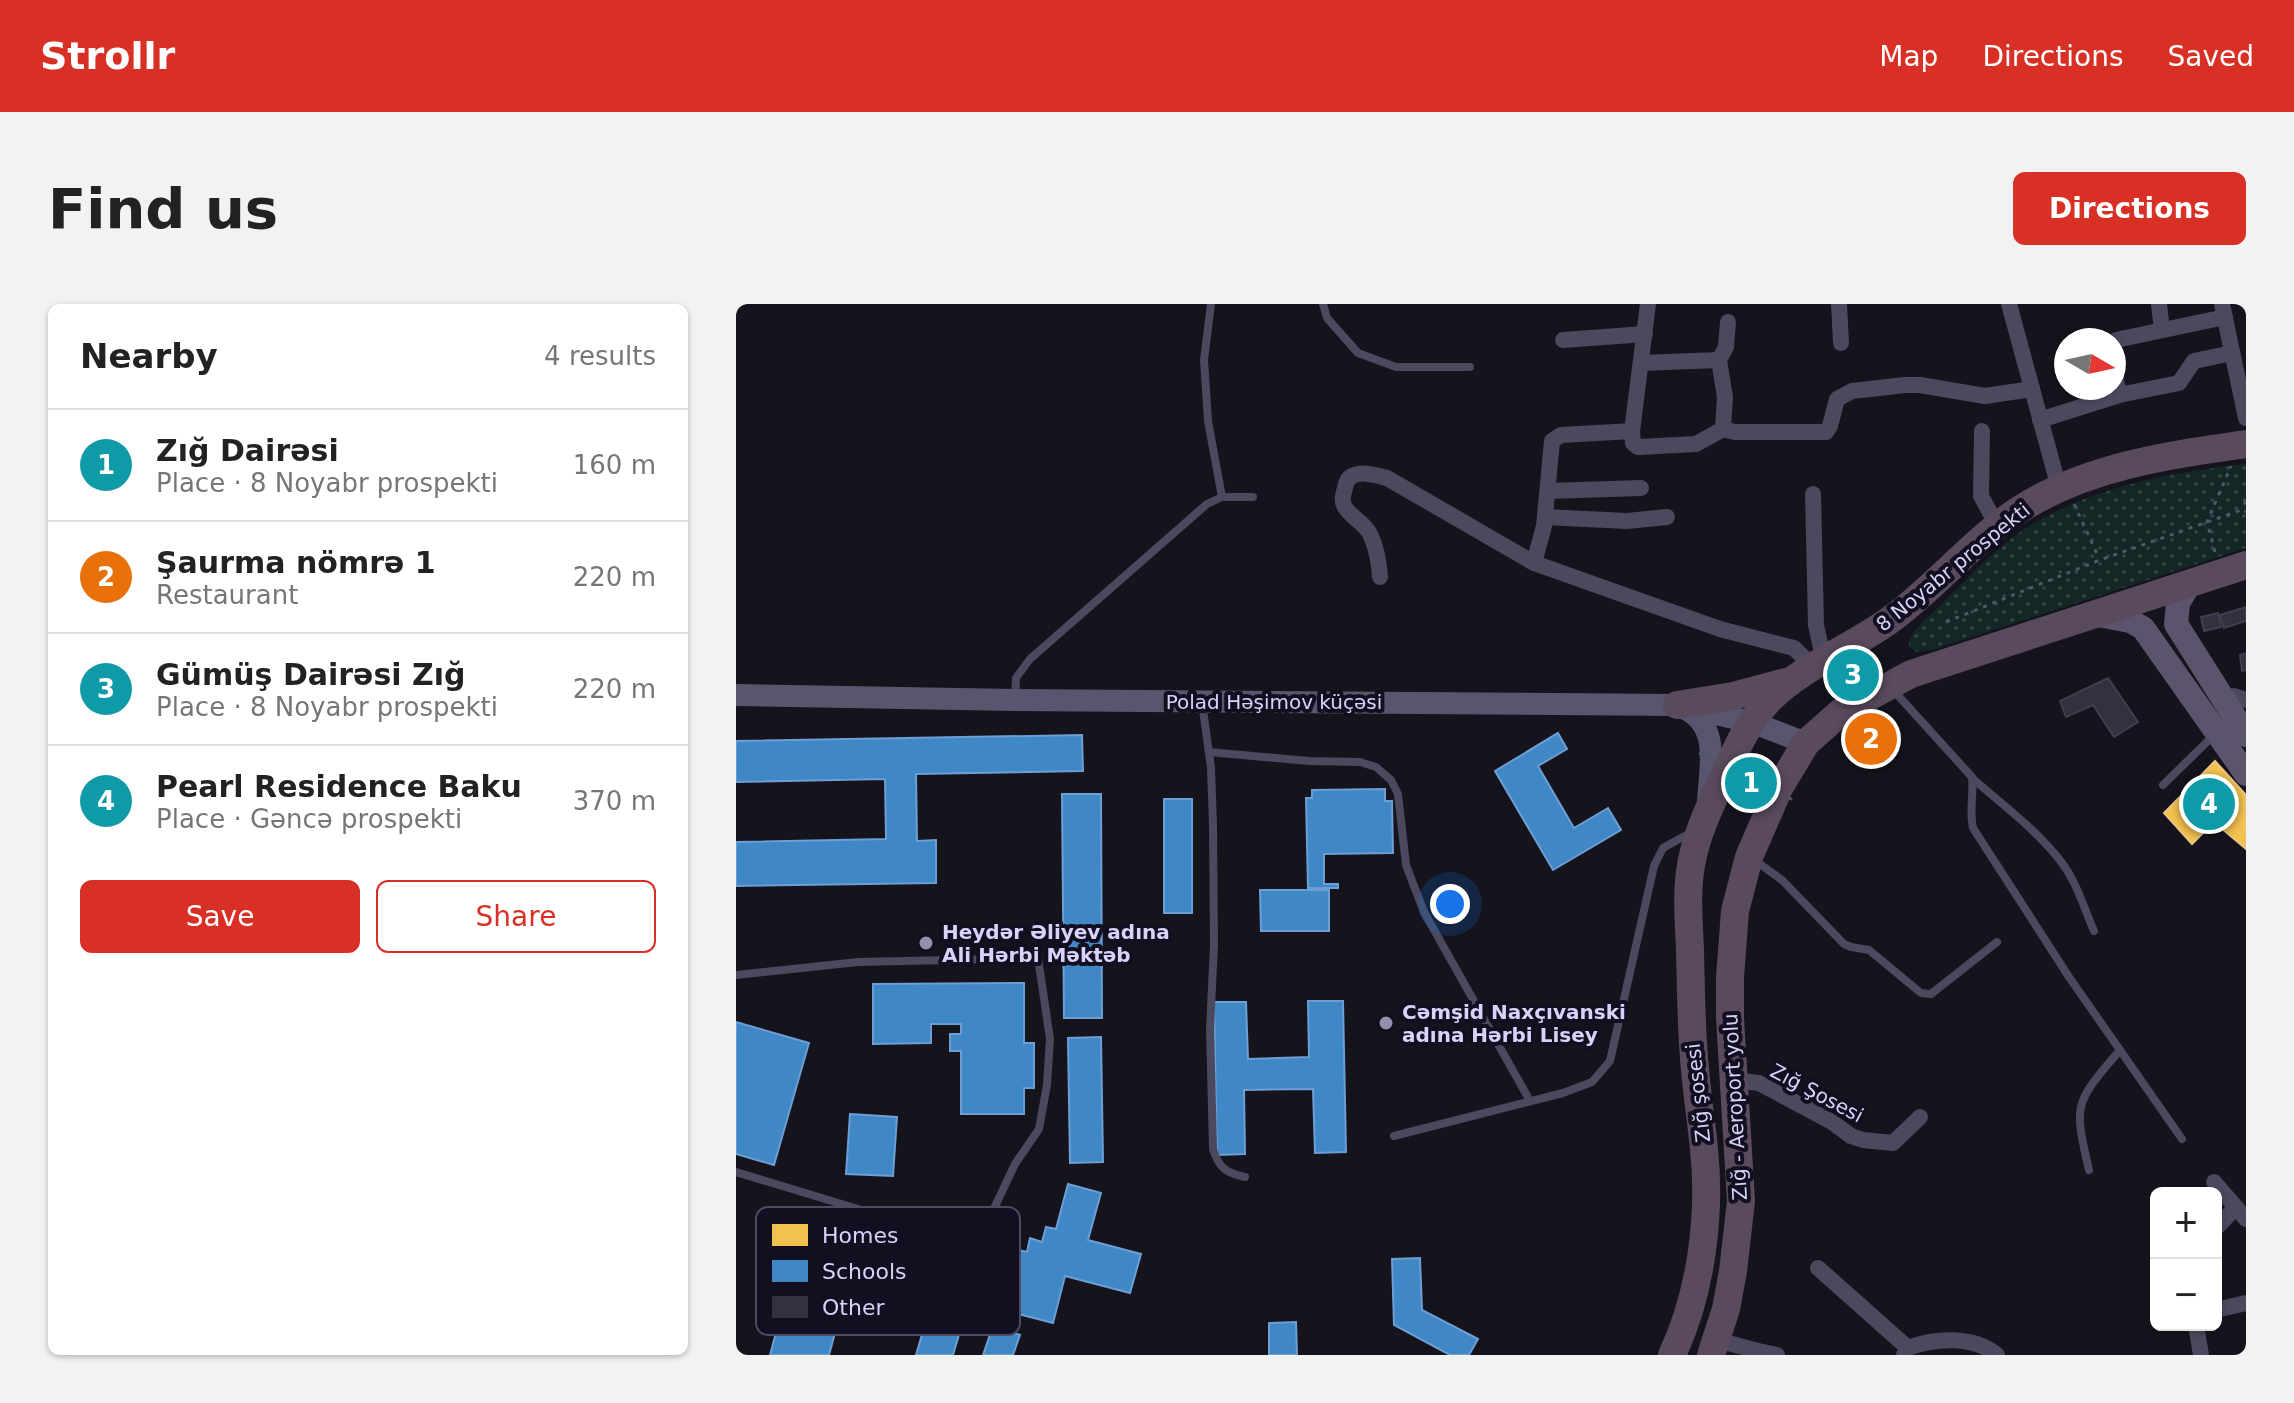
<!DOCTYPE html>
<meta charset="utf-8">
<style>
:root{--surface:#fff;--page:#f2f2f2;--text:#222;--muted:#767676;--line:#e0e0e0;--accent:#d93025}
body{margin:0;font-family:"DejaVu Sans",sans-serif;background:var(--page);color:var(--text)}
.controls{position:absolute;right:24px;bottom:24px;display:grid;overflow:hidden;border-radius:12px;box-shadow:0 2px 6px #0004}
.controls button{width:72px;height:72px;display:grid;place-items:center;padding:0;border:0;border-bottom:2px solid var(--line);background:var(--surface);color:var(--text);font:40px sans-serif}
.compass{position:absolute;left:1318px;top:24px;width:72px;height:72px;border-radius:50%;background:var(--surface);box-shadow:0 2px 6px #0004;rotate:99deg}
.you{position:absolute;left:714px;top:600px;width:28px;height:28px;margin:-20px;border:6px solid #fff;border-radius:50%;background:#1a73e8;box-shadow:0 0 0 12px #1a73e833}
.badge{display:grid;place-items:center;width:52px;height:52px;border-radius:50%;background:var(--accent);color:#fff;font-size:26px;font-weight:700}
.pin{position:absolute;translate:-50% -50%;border:4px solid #fff;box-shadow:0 2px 8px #0006}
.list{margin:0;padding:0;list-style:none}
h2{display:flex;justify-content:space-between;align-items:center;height:104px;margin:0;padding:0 32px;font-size:34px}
h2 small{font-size:26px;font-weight:400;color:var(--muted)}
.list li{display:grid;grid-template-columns:52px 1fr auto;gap:24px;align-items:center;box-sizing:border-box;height:112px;padding:0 32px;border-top:2px solid var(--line)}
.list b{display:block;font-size:30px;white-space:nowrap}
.list p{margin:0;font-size:26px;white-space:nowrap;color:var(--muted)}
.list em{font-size:26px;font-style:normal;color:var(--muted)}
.actions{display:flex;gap:16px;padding:24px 32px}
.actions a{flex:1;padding:18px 0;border:2px solid var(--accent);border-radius:12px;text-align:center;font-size:28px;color:var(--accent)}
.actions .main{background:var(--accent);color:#fff}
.map{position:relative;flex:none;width:1510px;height:1051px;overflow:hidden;border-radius:12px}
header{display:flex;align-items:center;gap:48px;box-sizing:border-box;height:112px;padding:0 40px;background:var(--accent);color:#fff}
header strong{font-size:38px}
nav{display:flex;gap:44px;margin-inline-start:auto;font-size:28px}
.intro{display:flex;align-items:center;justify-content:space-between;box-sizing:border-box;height:192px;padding:0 48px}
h1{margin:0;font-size:56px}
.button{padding:20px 36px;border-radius:12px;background:var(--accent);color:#fff;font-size:28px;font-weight:700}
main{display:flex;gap:48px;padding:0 48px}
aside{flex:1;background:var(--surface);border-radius:12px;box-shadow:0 2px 6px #0004}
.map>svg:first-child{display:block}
</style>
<header>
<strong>Strollr</strong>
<nav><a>Map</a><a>Directions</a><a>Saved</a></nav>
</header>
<div class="intro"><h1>Find us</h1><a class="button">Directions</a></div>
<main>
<aside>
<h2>Nearby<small>4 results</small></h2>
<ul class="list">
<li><span class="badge" style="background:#0f9aa8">1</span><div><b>Zığ Dairəsi</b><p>Place · 8 Noyabr prospekti</p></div><em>160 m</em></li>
<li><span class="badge" style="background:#e8710a">2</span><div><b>Şaurma nömrә 1</b><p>Restaurant</p></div><em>220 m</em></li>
<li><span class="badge" style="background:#0f9aa8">3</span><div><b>Gümüş Dairəsi Zığ</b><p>Place · 8 Noyabr prospekti</p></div><em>220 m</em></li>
<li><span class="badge" style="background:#0f9aa8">4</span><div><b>Pearl Residence Baku</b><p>Place · Gəncə prospekti</p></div><em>370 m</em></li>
</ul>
<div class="actions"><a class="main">Save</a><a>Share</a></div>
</aside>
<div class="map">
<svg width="1510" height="1051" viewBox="0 0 1510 1051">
<defs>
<pattern id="park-dots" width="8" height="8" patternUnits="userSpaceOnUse" patternTransform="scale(2)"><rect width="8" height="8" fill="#132727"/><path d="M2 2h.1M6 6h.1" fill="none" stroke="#354547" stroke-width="1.8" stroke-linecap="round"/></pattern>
</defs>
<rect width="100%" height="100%" fill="#15131c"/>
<path fill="url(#park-dots)" d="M1510,160V244L1196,346L1181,348L1173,343C1172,327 1195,311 1205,301C1232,274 1260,243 1292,223C1355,183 1437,168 1510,160Z"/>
<path fill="#f2c14e" stroke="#eac682" stroke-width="2" d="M1479,457L1510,491V545L1478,518L1456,540L1428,509Z"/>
<g fill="#3f88c5" stroke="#6d9ed5" stroke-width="2">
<path d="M822,429L831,445L802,462L838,524L872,504L885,526L817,566L759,467Z"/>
<path d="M346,431L347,467L180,470L181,537L200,536V579L0,582V538L150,535L149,475L0,478V437Z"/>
<path d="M649,485V497H656L657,549L588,550V580H602V584H572L570,494H576V486Z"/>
<path d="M326,490H365L366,714H328Z"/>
<rect x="428" y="495" width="28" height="114"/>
<path d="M524,586H593V627H525Z"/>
<path d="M288,679V739H298V784H288V810H225V747H214V730H225V720H195V739L137,740V680Z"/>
<path d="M572,697H607L610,848L579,849L577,785L508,786L509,850L481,851L478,698H510L512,755L573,753Z"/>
<path d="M0,718L73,739L38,861L0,850Z"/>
<path d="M365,733L367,858L334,859L332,734Z"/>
<path d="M114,810L161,813L157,872L110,870Z"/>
<path d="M332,880L365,889L352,936L405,950L394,989L329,972L317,1019L263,1005L279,945L291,948L294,934L306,938L310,923L320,925Z"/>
<path d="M684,954L686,1006L742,1035L733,1051H714L658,1021L656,955Z"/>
<path d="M208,955L242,966L217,1051H180Z"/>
<path d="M67,997L105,1007L93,1051H34L41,1025L58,1030Z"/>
<path d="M560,1018L561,1051H533V1019Z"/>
<path d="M257,1022L284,1031L277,1051H247Z"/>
</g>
<g fill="#33313e" stroke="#413e4f" stroke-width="2">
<path d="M1510,303V317L1488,324L1484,311Z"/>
<path d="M1482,309L1485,323L1468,327L1465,313Z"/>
<path d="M1510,349V366L1506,367L1504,351Z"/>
<path d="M1372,374L1402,418L1378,433L1357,401L1330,413L1324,397Z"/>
</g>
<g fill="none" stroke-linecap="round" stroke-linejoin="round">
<g stroke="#4d5a64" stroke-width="3" stroke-dasharray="4 6" stroke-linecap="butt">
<path d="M1510,197L1508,201L1510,209"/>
<path d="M1338,200L1363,254"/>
<path d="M1479,248L1471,218L1495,162"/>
<path d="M1210,318L1364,256L1508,205"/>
</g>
<g stroke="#4a495d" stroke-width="8">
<path d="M587,0L591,14L622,49L660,63H734"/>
<path d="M486,193H517"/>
<path d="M1158,387L1236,473C1238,490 1233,507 1237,524L1333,673L1446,835"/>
<path d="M279,395L280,374L294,355L471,200L486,193L472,117L468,56L475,0"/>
<path d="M466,398L475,464L477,521L478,641L474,725L477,845C483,864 490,869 509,873"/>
<path d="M473,448L573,457L624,458L640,463L655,476L662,490L670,561L688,608L794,797"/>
<path d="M1236,474C1267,501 1302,527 1326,559C1341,579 1348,604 1358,627"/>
<path d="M1427,481L1479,430"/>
<path d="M1017,555L1046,576L1108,640L1115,643L1133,646L1185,689L1195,690L1261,638"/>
<path d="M0,671L122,658L302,654L314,735L311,781L303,825L279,860L246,930L218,937L165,918L0,868"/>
<path d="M658,832L827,789L856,778L874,757L918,562L927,544L954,529"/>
<path d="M1353,866C1337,798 1339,799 1384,746"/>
</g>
<g stroke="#4a495d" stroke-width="16">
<path d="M912,0L896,127L897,139L902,143L960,140L987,125L999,128H1090L1094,122L1101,95L1116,87L1169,81H1184L1249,92L1296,85"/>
<path d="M1103,0L1105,39"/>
<path d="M1273,0L1323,184"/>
<path d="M1423,0L1426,26"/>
<path d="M1486,0L1510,114"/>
<path d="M827,36L909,30"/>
<path d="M1378,39L1380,36L1489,13"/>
<path d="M905,59L983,56"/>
<path d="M1378,66L1383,91"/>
<path d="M1304,116L1383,91L1443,79L1458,57L1496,49"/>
<path d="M987,125L989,93L983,56L990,43L992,18"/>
<path d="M1246,127L1245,192L1262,223"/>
<path d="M812,187L905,184"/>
<path d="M1077,190L1080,321L1088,358"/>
<path d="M809,213L891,217L931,213"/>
<path d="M798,259L808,222L816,137L825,131L896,127"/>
<path d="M644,273C643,258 641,244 634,230C628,218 614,213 609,203C605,197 607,191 609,184C612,163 635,170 651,174L798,259L984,325L1058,344L1078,364"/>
<path d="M1486,397L1498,392L1510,396"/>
<path d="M997,776L1023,779L1096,818L1115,832L1127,836L1157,839L1184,813"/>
<path d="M1478,878L1510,915"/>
<path d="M1480,924L1500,903"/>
<path d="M1082,964L1172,1044"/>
<path d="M1480,1006L1510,999"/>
<path d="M1460,1021L1465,1051"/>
<path d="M981,1036L1018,1046L1019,1051"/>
<path d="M1018,1046L1041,1051"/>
<path d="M1168,1051L1172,1044C1198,1034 1237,1031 1261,1051"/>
</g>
<g stroke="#57566e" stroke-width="22">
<path d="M0,391L279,396L941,401L1015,418L1070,439"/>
<path d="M949,405C986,422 973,467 972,499"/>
</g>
<g stroke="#5c546d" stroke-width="24">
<path d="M1455,278L1442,299L1440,320L1510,431"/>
<path d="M1357,310L1394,317L1407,324L1510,470"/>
</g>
<g stroke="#5a4a5d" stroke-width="28">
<path d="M941,401L997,392L1050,378"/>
<path d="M936,1051C965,990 975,912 968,845C965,814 960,784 958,753C955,718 955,682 954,647C953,619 950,589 955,561C960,531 974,502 987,474C1000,445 1012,418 1034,395C1068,361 1120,342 1158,313C1201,281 1236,238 1280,208C1347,163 1432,151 1510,140"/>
<path d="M975,1051L990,1005L997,967L1005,897L994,714V673L999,607L1013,553L1043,484L1070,439L1105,408L1175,370L1510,261"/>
</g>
<path stroke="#4d5a64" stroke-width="3" stroke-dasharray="4 6" stroke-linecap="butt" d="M963,449L1057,496"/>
</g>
<g fill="#9390ad" stroke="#120f20" stroke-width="3">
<circle cx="190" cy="639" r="8"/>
<circle cx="650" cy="719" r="8"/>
</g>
<g text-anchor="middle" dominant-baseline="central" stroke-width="8" stroke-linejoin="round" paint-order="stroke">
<g font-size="20" fill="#d7d3fb" stroke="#120f20">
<text transform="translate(1217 263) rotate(-39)">8 Noyabr prospekti</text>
<text x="538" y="398">Polad Həşimov küçəsi</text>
<text transform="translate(962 789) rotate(-96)">Zığ şosesi</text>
<text transform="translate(1081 789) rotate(28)">Zığ Şosesi</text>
<text transform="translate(999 803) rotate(-93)">Zığ - Aeroport yolu</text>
</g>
<g font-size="20" font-weight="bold" fill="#d7d3fb" stroke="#120f20" text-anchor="start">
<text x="206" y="628">Heydər Əliyev adına<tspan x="206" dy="23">Ali Hərbi Məktəb</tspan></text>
<text x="666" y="708">Cəmşid Naxçıvanski<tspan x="666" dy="23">adına Hərbi Lisey</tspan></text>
</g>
</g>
<rect x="20" y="903" width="264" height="128" rx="12" fill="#120f20" stroke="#4d4a62" stroke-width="2"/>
<rect x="36" y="920" width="36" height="22" fill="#f2c14e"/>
<rect x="36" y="956" width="36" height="22" fill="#3f88c5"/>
<rect x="36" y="992" width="36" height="22" fill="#33313e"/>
<g font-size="22" fill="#d7d3fb">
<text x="86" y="939">Homes</text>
<text x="86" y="975">Schools</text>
<text x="86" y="1011">Other</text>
</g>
</svg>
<div class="controls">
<button>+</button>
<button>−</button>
</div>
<svg class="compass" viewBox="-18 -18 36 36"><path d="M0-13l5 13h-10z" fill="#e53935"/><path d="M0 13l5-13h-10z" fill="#767676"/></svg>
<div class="you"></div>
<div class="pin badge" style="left:1015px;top:479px;background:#0f9aa8">1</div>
<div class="pin badge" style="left:1135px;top:435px;background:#e8710a">2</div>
<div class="pin badge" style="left:1117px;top:371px;background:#0f9aa8">3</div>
<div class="pin badge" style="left:1473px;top:500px;background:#0f9aa8">4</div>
</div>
</main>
